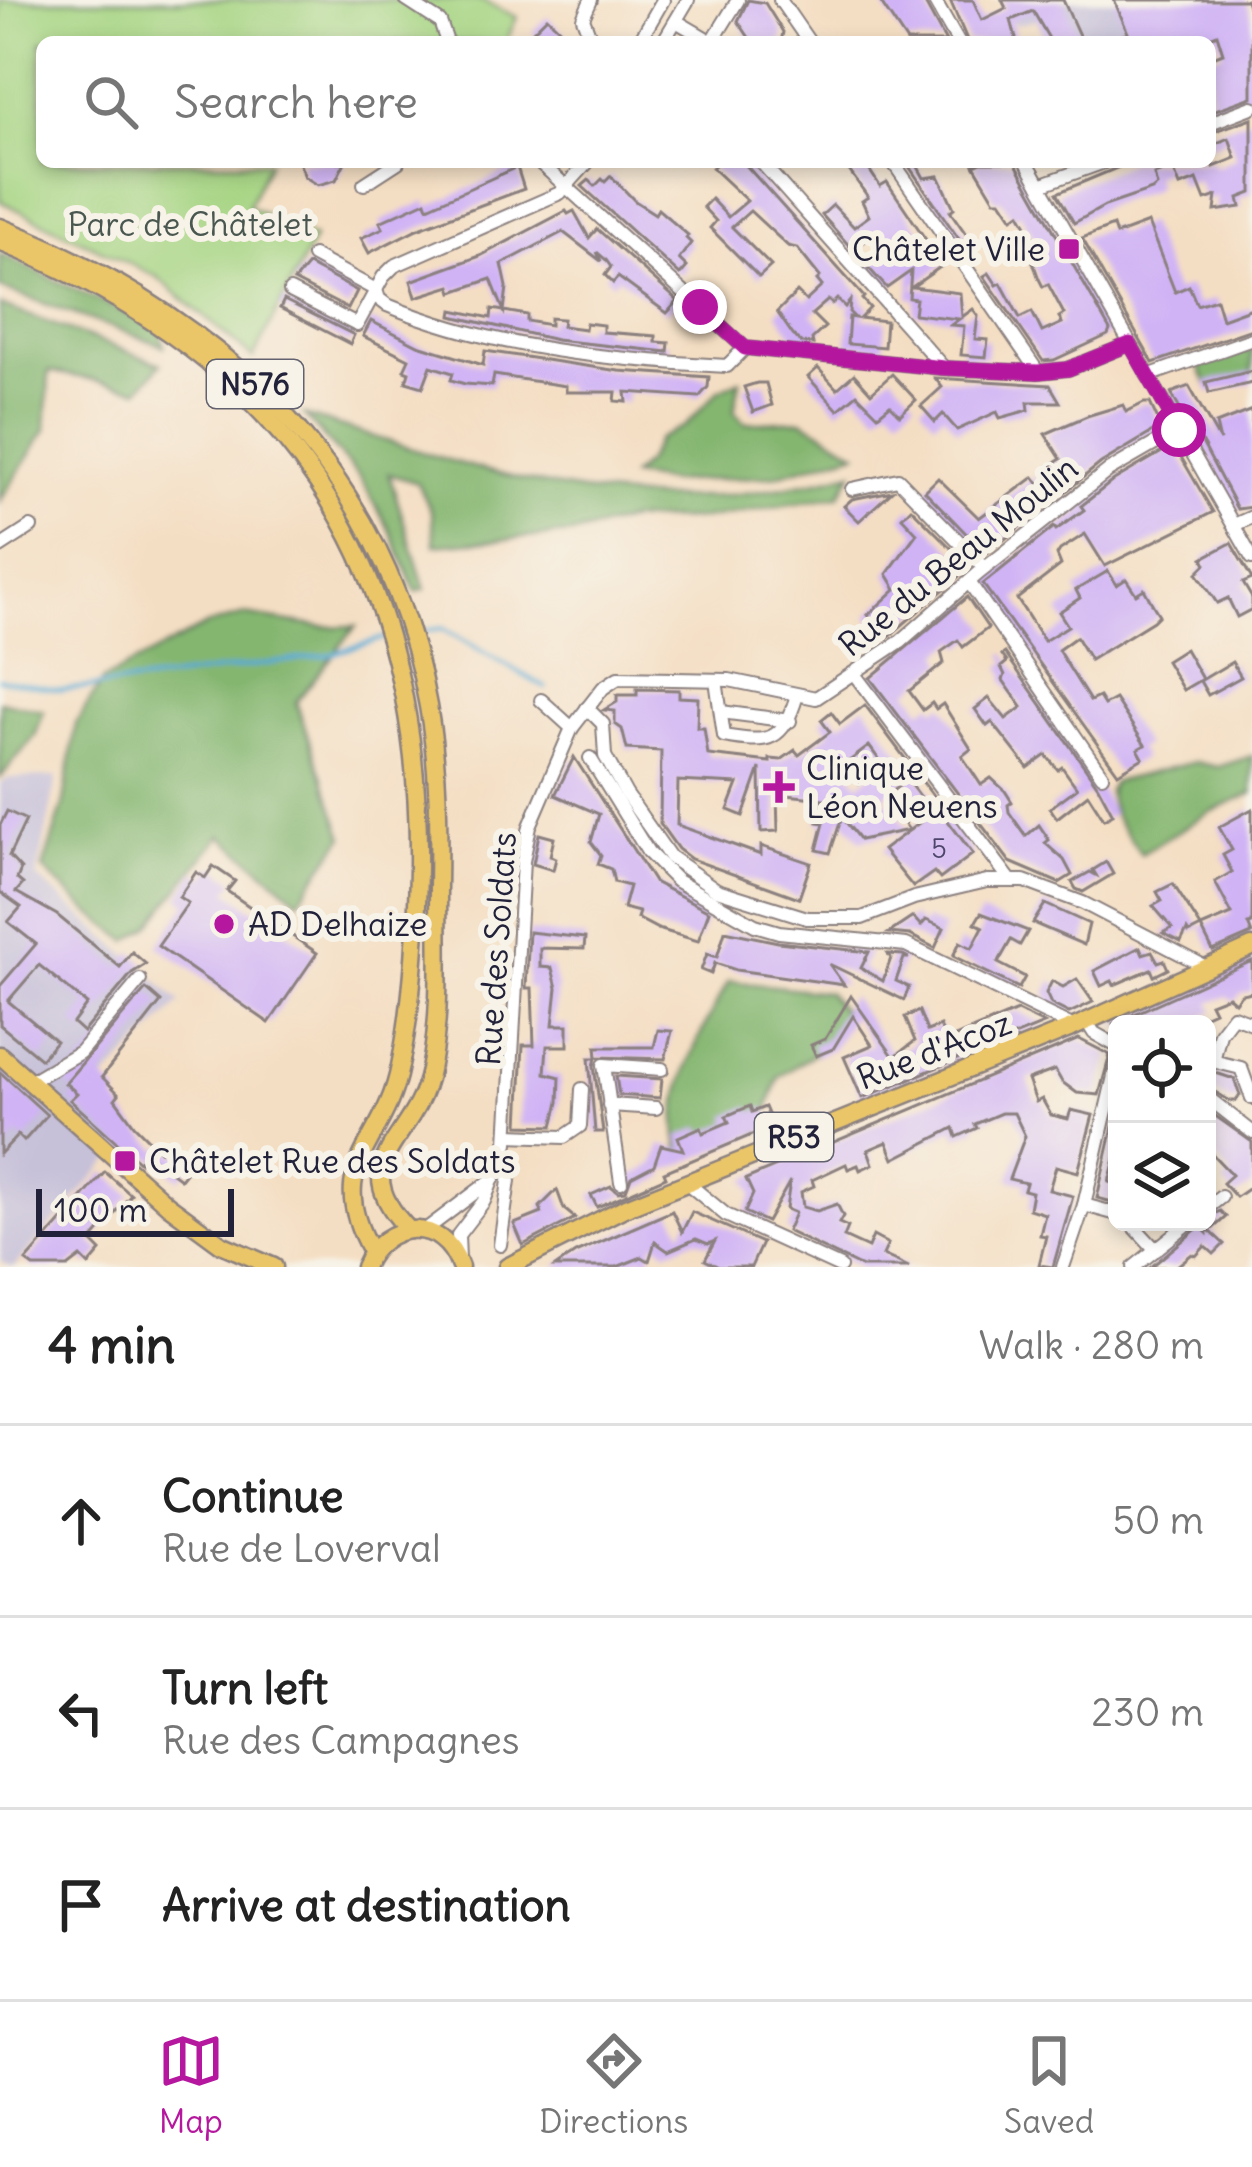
<!DOCTYPE html>
<meta charset="utf-8">
<style>
:root{--surface:#fff;--page:#f6f6f6;--text:#222;--muted:#767676;--line:#e0e0e0;--accent:#b5179e}
body{margin:0;font-family:Delius,sans-serif;background:var(--page);color:var(--text)}
.controls{position:absolute;right:36px;bottom:36px;display:grid;overflow:hidden;border-radius:18px;box-shadow:0 6px 18px #0003}
.controls button{width:108px;height:108px;display:grid;place-items:center;padding:0;border:0;border-bottom:3px solid var(--line);background:var(--surface);color:var(--text);font:60px sans-serif}
.scale{position:absolute;left:36px;bottom:30px;width:198px;box-sizing:border-box;padding-left:12px;border:6px solid #22223b;border-top:0;font-size:33px;line-height:42px;white-space:nowrap;color:#22223b;-webkit-text-stroke:9px #f7f3e8;paint-order:stroke}
.stop{position:absolute;width:36px;height:36px;margin:-27px;border:9px solid #b5179e;border-radius:50%;background:#fff}
.stop.end{background:#b5179e;border-color:#fff;box-shadow:0 3px 12px #0008}
.list{margin:0;padding:0;list-style:none}
h2{display:flex;justify-content:space-between;align-items:center;height:156px;margin:0;padding:0 48px;font-size:51px}
h2 small{font-size:39px;font-weight:400;color:var(--muted)}
.list li{display:grid;grid-template-columns:78px 1fr auto;gap:36px;align-items:center;box-sizing:border-box;height:192px;padding:0 48px;border-top:3px solid var(--line)}
.list b{display:block;font-size:45px;white-space:nowrap}
.list p{margin:0;font-size:39px;white-space:nowrap;color:var(--muted)}
.list em{font-size:39px;font-style:normal;color:var(--muted)}
.icon{flex:none;width:66px;height:66px;fill:none;stroke:currentColor;stroke-width:2;stroke-linecap:round;stroke-linejoin:round}
.map{position:relative;flex:none;width:1252px;height:1267px;overflow:hidden}
.search{position:absolute;background:var(--surface);box-shadow:0 6px 18px #0003;left:36px;right:36px;top:36px;height:132px;display:flex;align-items:center;gap:30px;box-sizing:border-box;padding:0 42px;border-radius:18px;color:var(--muted);font-size:45px}
.sheet{height:732px;background:var(--surface)}
nav{display:flex;justify-content:space-around;align-items:center;box-sizing:border-box;height:168px;border-top:3px solid var(--line);background:var(--surface);font-size:33px;color:var(--muted)}
nav a{display:grid;justify-items:center;gap:6px}
nav .on{color:var(--accent)}
.map>svg:first-child{display:block}
</style>
<div class="map">
<svg width="1252" height="1267" viewBox="0 0 1252 1267">
<rect width="100%" height="100%" fill="#f7f3e8"/>
<filter id="ink" filterUnits="userSpaceOnUse"><feTurbulence type="fractalNoise" baseFrequency=".00833" numOctaves="2"/><feDisplacementMap in="SourceGraphic" scale="24" xChannelSelector="R" yChannelSelector="G"/><feConvolveMatrix kernelMatrix="1 2 1 2 8 2 1 2 1" color-interpolation-filters="sRGB"/></filter>
<filter id="wash" filterUnits="userSpaceOnUse"><feTurbulence type="fractalNoise" baseFrequency=".004" numOctaves="4" result="noise"/><feDisplacementMap in="SourceGraphic" scale="48" xChannelSelector="R" yChannelSelector="G"/><feGaussianBlur stdDeviation="2.7" result="paint"/><feColorMatrix in="noise" values="0 0 0 0 0 0 0 0 0 0 0 0 0 0 0 0 0 1.4 0 .05"/><feComposite in="paint" operator="in"/></filter>
<g filter="url(#wash)">
<rect width="100%" height="100%" fill="#f4dec3"/>
<g fill="#c6c0d9">
<path d="M1003,0H1169L1134,42H1047L1037,20L1015,25Z"/>
<path d="M57,777L37,877L181,1002L77,1108L125,1143L14,1267H9L0,1260V785L8,778Z"/>
</g>
<path fill="#a5d482" stroke="#647b5e" stroke-width="3" d="M0,0H480L517,17L506,42H42V162H269L248,206L314,239L253,358L157,277L0,201Z"/>
<g fill="#84b670" stroke="#536c56" stroke-width="3">
<path d="M0,254L160,329L164,346L0,288Z"/>
<path d="M0,305L161,364L139,389L49,371L46,430L0,501Z"/>
<path d="M1252,349V374L1207,384L1199,366Z"/>
<path d="M740,380L734,411L745,423L802,420L857,452L774,476L670,482L631,476L646,462L658,439L686,425L718,391Z"/>
<path d="M304,415C426,452 551,501 680,498C738,497 797,486 853,472L839,496L703,519L631,520L573,534L435,545L432,513L418,483L389,474L425,589L416,592L391,532L361,479Z"/>
<path d="M245,615L321,627L356,626L296,702L344,837L299,900L221,835L149,927L128,941L88,911L43,869L64,802L76,723L103,680L207,625Z"/>
<path d="M0,701L44,711L35,736L0,778Z"/>
<path d="M1252,756V794L1210,812L1141,854L1114,816L1108,792L1113,782L1195,762L1218,767Z"/>
<path d="M729,981L827,992L842,1011L836,1039L779,1077L760,1131L681,1153C662,1100 703,1027 729,981Z"/>
</g>
<g fill="none" stroke-linecap="round" stroke-linejoin="round">
<g stroke="#59aad4" stroke-width="4.5">
<path d="M395,636L442,628L546,688"/>
<path d="M0,679L60,690L148,681L329,655L384,638"/>
</g>
</g>
<g id="blocks">
<g fill="#d0b3f5" fill-rule="evenodd">
<path d="M748,0L765,3L783,32L781,42H752L738,21Z"/>
<path d="M887,0H923L946,42H907L881,3Z"/>
<path d="M950,0H973L982,20L1006,8L1002,0H1063L1082,42H1051L1033,11L1011,20L1017,42H968Z"/>
<path d="M1114,0H1246L1252,18V97L1210,112V58L1223,53L1217,34L1198,42H1106L1128,33Z"/>
<path d="M547,17L573,42H543L532,32Z"/>
<path d="M1252,118V193L1239,198L1241,207L1215,211L1217,196L1205,200L1197,180L1180,186L1173,168L1154,175L1157,186L1152,190L1105,206L1074,223L1057,193L1131,162H1213L1214,167L1236,158L1229,138L1210,146V133Z"/>
<path d="M299,162H345L336,180L318,185L305,177Z"/>
<path d="M718,162H743L864,297L862,299L870,308L860,318L886,321L884,347L847,344L849,317L855,318L849,312L850,301L845,307L837,299L832,304L828,300L812,314L825,327L812,339L813,344L802,343L793,335L777,312L797,292L806,301L822,286L817,280L820,277L797,248L788,246L750,211L732,227L771,266L759,277L710,228L716,221L703,207L711,199L728,217L747,201L712,168Z"/>
<path d="M843,162H864L880,186L887,182L943,265L912,287L960,293L962,317L973,309L978,316L975,339L988,340L986,357L961,355L964,326L951,325L959,319L914,314L916,299L909,298L911,271L887,288L875,275L867,266L888,252L875,234L853,250L822,215L833,205L854,227L869,216L862,201L868,197Z"/>
<path d="M906,162L917,165L924,178L939,176L954,208L950,211L968,237L961,242Z"/>
<path d="M981,162H1015L1110,330L1108,335L1054,360L1043,361L984,276L989,273L997,285L1001,283L1020,318L1032,312L1042,332L1062,323L1059,317L1064,314L1048,284L1043,287L1039,279L1030,254L1038,249L1032,234L1020,213L1013,218L1001,200H995L974,165Z"/>
<path d="M517,167L524,189L417,229L369,253L361,238L383,228L380,222L426,201L428,207Z"/>
<path d="M611,176L635,201L655,214L658,209L688,235L686,238L691,243L679,259L687,267L680,275L582,186L589,180L595,186L602,179L605,182Z"/>
<path d="M566,211L568,214L574,211L589,238L597,229L678,301L667,313L618,277L613,283L605,275L611,267L606,260L597,252L601,261L563,232L502,264L507,287L504,311L491,279L453,292L451,286L416,297L411,281L480,256Z"/>
<path d="M1148,223L1175,292L1189,286L1197,305L1216,299L1222,319L1252,308V329L1153,363L1082,238L1113,226L1116,235Z"/>
<path d="M308,265L357,291L348,309L294,281Z"/>
<path d="M284,300L354,335L350,344L280,308Z"/>
<path d="M492,309L527,315V321L550,325V318L563,319L562,326L585,329L586,323L603,325V332L656,336V342L669,343L668,352L556,340L452,316L453,310L491,318Z"/>
<path d="M371,321L418,345L483,365L485,351L619,371L709,377L708,387L699,397L626,392L627,402L615,401L616,392H566V386L494,375L492,386L465,384L451,380L453,373L431,366L423,387L406,382L409,372L404,370L409,359L363,336Z"/>
<path d="M818,368L837,389L854,374L871,393L892,374L916,400L900,415L890,405L878,415L857,394L838,410L808,377Z"/>
<path d="M1252,371V383L1209,393L1206,382Z"/>
<path d="M935,378L1050,385L1060,402H1028L1029,410L1000,418L997,412L957,430L943,414L935,422L921,406L942,387Z"/>
<path d="M757,383H766L772,405L753,412L744,387Z"/>
<path d="M1189,386L1220,441L1216,424L1252,410V507L1237,509L1197,433L1194,435L1171,393Z"/>
<path d="M1144,403H1150L1161,427L1101,463L1065,492L1048,467L1061,459L1045,434L1087,416L1123,405L1126,412Z"/>
<path d="M1174,445L1213,512L1105,566L1085,534L1060,550L1057,555L1061,565L1017,599L1044,641L1068,626L1059,612L1080,598L1076,590L1108,571L1117,585L1126,579L1136,594L1144,589L1154,607L1159,615L1153,621L1090,660L1076,637L1058,650L1090,701L1099,697L1104,705L1115,699L1145,745L1138,749L1143,758L1118,773L983,584L1054,527L1056,530L1084,510L1081,506L1114,480Z"/>
<path d="M1034,477L1053,501L986,554L925,491L938,478L979,518Z"/>
<path d="M892,491L859,521L844,506L852,499Z"/>
<path d="M911,508L970,567L887,638L868,615L896,589L887,574L917,533L902,517Z"/>
<path d="M1231,543L1252,579L1243,583L1252,598V609L1237,617L1228,598L1217,603L1197,573L1206,564L1203,558Z"/>
<path d="M967,597L988,628L963,647L958,640L941,652L944,663L909,691L923,710L932,703L936,709L943,704L971,749L962,756L981,785L991,778L1005,791L1012,802L1008,805L1009,812L1026,836L1039,825L1049,840L1045,843L1064,860L1072,875L1059,883L1010,862L870,678Z"/>
<path d="M1185,649L1202,679L1183,690L1166,661Z"/>
<path d="M1005,653L1098,786L1113,814L1104,819L1088,794L1057,818L1050,808L1077,788L1062,767L1058,770L1046,755L1028,768L992,722L987,726L975,709L989,698L1006,719L1022,707L1003,680L1005,675L1001,667L1007,662L1002,655Z"/>
<path d="M1232,662L1241,677L1208,695L1200,681Z"/>
<path d="M637,689L679,690V697L698,698L697,728H704L708,755L770,762V759L781,760L795,750L799,755L830,732L821,720L831,712L840,724L865,705L934,797L925,804L907,780L884,797L909,830L860,840L842,817L830,853L817,850L824,823L818,822L824,799L777,794L778,831L761,832L760,768L743,816L728,810L738,784L678,781L677,825L761,855V846L811,863L799,898L691,859L678,849L660,824L661,751L627,749L622,729L615,724V711L604,710L617,702V695H637ZM869,746L883,765L859,784L844,765Z"/>
<path d="M574,757L654,882L709,911L698,941L658,929L637,918L639,912L623,908L629,886L614,882L611,869L598,864L601,855L591,842L599,814L555,795Z"/>
<path d="M936,805L973,854L940,879L934,872L913,887L883,850L927,817L924,814Z"/>
<path d="M1252,809V923L1248,924L1252,934L1213,951L1201,927L1232,914L1215,882L1232,872L1223,855L1232,850L1219,827Z"/>
<path d="M7,811L26,820L9,856L21,869L17,879L23,884L16,892L57,915L120,967L132,952L146,964L132,973L83,1032L73,1023L87,1004L39,965L8,1001L56,1041L41,1059L0,1025V986L36,944L8,922L21,907L0,892V825Z"/>
<path d="M539,834L554,838L550,856L556,858L553,870L533,864Z"/>
<path d="M1106,862L1113,874L1083,892L1076,889L1072,882L1090,872L1096,875L1093,870Z"/>
<path d="M213,866L235,881L227,891L317,953L269,1023L158,946L188,903L179,897L196,872L205,878Z"/>
<path d="M1173,884L1201,927L1189,933L1187,930L1181,942L1163,933L1172,928L1153,906L1162,901L1157,892Z"/>
<path d="M1045,904L1089,924L1084,945L1033,923Z"/>
<path d="M981,913L1028,931L1020,945L1011,940L998,963L1025,977L1019,988L953,956L960,942L972,948L983,927L975,923Z"/>
<path d="M913,917L921,926L926,920L944,928L935,948L910,935L889,933Z"/>
<path d="M725,931L778,942L869,952L861,968L883,981L891,958L888,954L903,955L909,958H904L896,981L909,987L904,1000L829,964L844,985L736,970L715,963L711,974L701,970L707,954L717,957Z"/>
<path d="M529,932L585,938L584,949L540,948V967L552,968L557,988L553,1025H568V1046H547L545,1073L560,1077L559,1102L553,1126L519,1125L523,1045H534L532,988H526Z"/>
<path d="M1140,947L1143,954L1152,951L1158,962L1164,960L1168,969L1154,976L1151,969L1114,985L1112,981L1101,986L1094,971Z"/>
<path d="M1252,961V992L1241,994L1235,1002L1228,996L1210,1003L1214,1011L1201,1017L1202,1020L1192,1024H1112Z"/>
<path d="M1077,979L1093,1002L1069,1013L1051,1004L1046,993L1052,981L1063,987Z"/>
<path d="M146,989L161,1002L102,1077L119,1094L115,1099L134,1125L160,1151L164,1146L169,1149L191,1165L180,1179L145,1153L139,1162L70,1100L77,1093L65,1083Z"/>
<path d="M851,996L894,1057L915,1041L905,1017L919,1011L927,1031L940,1026L946,1041L1017,1011L1044,1024L862,1098L844,1057L872,1045L853,1016L833,1049L816,1056L811,1045L825,1039Z"/>
<path d="M658,1030L672,1031L665,1059L597,1057L596,1047H654Z"/>
<path d="M1079,1039L1110,1055L1099,1095L1077,1093L1062,1082L1055,1070L1028,1080L1036,1102L1042,1099L1051,1115L1068,1119L1071,1110L1093,1115L1078,1172L1056,1166L1049,1190L1073,1196L1053,1267L1039,1265L1046,1236L1040,1235L1045,1214L1029,1209L1032,1192L1024,1190L1026,1183L1009,1179L1025,1136L1014,1113H1001L975,1124L977,1128L957,1137L954,1128L894,1159L887,1142L868,1150L873,1164L860,1170L858,1165L848,1169L846,1164L812,1180L814,1186L801,1192L803,1207L817,1211L837,1204L843,1216L839,1223L848,1227L844,1237L868,1248L873,1236L888,1244L883,1255L909,1267H862L787,1231L795,1213L786,1209L790,1181L767,1222L745,1212L753,1194L746,1179Z"/>
<path d="M589,1058H596L594,1066L603,1132H595Z"/>
<path d="M1210,1071L1234,1079L1240,1095L1236,1101H1230L1207,1087Z"/>
<path d="M0,1072L47,1115L24,1141L18,1135L0,1154Z"/>
<path d="M616,1076L662,1079L660,1098L619,1095Z"/>
<path d="M750,1106L752,1112L765,1107L773,1126L664,1172L666,1177L597,1207L591,1195L611,1186L618,1192L626,1191L631,1177L654,1165L661,1145L683,1150L678,1137L701,1127L703,1133L729,1122L726,1116Z"/>
<path d="M1117,1109V1151L1109,1182L1117,1185L1116,1203L1097,1198Z"/>
<path d="M1207,1110L1252,1142V1186L1236,1197L1223,1183L1232,1175L1213,1155L1207,1161Z"/>
<path d="M105,1172L131,1195L91,1241L101,1251L89,1265L81,1257L68,1267H34L26,1261Z"/>
<path d="M557,1190L564,1209L575,1218L523,1245L514,1224L542,1213L540,1207Z"/>
<path d="M672,1211L682,1232L692,1212L762,1243L751,1267H719L705,1260L715,1241L708,1244L696,1239L668,1251L655,1242L649,1261L642,1257L617,1267H555L575,1253Z"/>
<path d="M1220,1211L1226,1217L1210,1231L1224,1244L1214,1254L1205,1246L1196,1256L1192,1254L1176,1267H1151L1200,1226L1207,1233V1218Z"/>
</g>
</g>
</g>
<g filter="url(#ink)">
<use href="#blocks" fill-opacity="0" stroke="#8b807f" stroke-width="3"/>
<g fill="none" stroke-linecap="round" stroke-linejoin="round">
<defs>
<g id="minor">
<path d="M406,0L440,22L447,42"/>
<path d="M591,0L583,18L589,34L597,42"/>
<path d="M780,0L809,42"/>
<path d="M934,0L958,42"/>
<path d="M676,21L712,42"/>
<path d="M639,42L663,0"/>
<path d="M663,42L688,0"/>
<path d="M712,42L738,0"/>
<path d="M1210,123L1252,107"/>
<path d="M539,162L745,348L943,368L1038,372L1068,369L1130,344"/>
<path d="M761,162L943,367"/>
<path d="M893,162L1038,372"/>
<path d="M1027,162L1252,558"/>
<path d="M364,184L398,162"/>
<path d="M1040,185L1104,162"/>
<path d="M313,256L376,290L379,299L387,305C496,350 611,360 727,366L745,348"/>
<path d="M290,291L357,325L383,277L394,266L560,193L588,162"/>
<path d="M1148,376L1252,339"/>
<path d="M852,489L898,479L985,568"/>
<path d="M1234,525L1252,517"/>
<path d="M0,547L31,527"/>
<path d="M969,582L1102,775"/>
<path d="M855,675L1011,881"/>
<path d="M716,680L724,736C769,744 783,742 797,695"/>
<path d="M541,700L572,728"/>
<path d="M587,708L603,724L605,756L626,794L670,857L717,890L807,918H862L914,898L987,881H1024L1083,903L1204,966"/>
<path d="M721,712L790,721"/>
<path d="M590,758L648,852L677,881L755,925L779,932L906,945L1074,1027"/>
<path d="M1087,1022L1094,1033L1117,1046"/>
<path d="M1208,1060L1241,1068L1252,1098"/>
<path d="M1213,1061L1220,1033L1233,1016L1252,1023"/>
<path d="M29,1082L80,1052L140,980"/>
<path d="M1207,1097L1252,1132"/>
<path d="M609,1105L656,1108"/>
<path d="M508,1135L564,1137L580,1126L582,1089"/>
<path d="M621,1182L604,1065L662,1069"/>
<path d="M686,1182L726,1215L840,1267"/>
<path d="M1084,1205L1117,1214"/>
<path d="M1207,1208L1221,1197"/>
<path d="M1130,1222L1156,1250"/>
<path d="M424,1231L493,1179"/>
<path d="M500,1245L512,1159L505,1152"/>
<path d="M459,1259L458,1235L484,1201L507,1143L523,861L530,826L572,728L603,688L618,678L729,680L816,698L901,641L979,573L1108,471L1179,430"/>
<path d="M1063,1267L1084,1205L1117,1063"/>
<path d="M1134,1267L1190,1222"/>
</g>
<g id="major">
<path d="M0,227C218,314 386,467 428,706C439,766 439,827 438,888C438,947 442,1012 430,1070C416,1142 341,1160 409,1230"/>
<path d="M0,242C285,358 422,558 418,867C417,933 413,1002 400,1066C385,1147 322,1164 371,1251"/>
<path d="M0,1055L168,1205L221,1244L274,1267"/>
<path d="M364,1267C384,1220 443,1215 460,1267"/>
<path d="M507,1267L624,1208L1074,1027L1252,947"/>
</g>
</defs>
<use href="#minor" stroke="#8b807f" stroke-width="16"/>
<use href="#major" stroke="#8b807f" stroke-width="21"/>
<use href="#minor" stroke="#fff" stroke-width="12"/>
<use href="#major" stroke="#ebc669" stroke-width="16"/>
</g>
</g>
<g fill="none" stroke-linecap="round" stroke-linejoin="round" filter="url(#ink)">
<path stroke="#b5179e" stroke-width="15" d="M700,307L745,348L944,368L1038,372L1068,369L1130,344L1179,430"/>
</g>
<g fill="#b5179e" stroke="#f7f3e8" stroke-width="4.5">
<rect x="1057" y="237" width="24" height="24" rx="6"/>
<path d="M773 769h12v12h12v12h-12v12h-12v-12h-12v-12h12z"/>
<circle cx="224" cy="924" r="12"/>
<rect x="113" y="1149" width="24" height="24" rx="6"/>
</g>
<g text-anchor="middle" dominant-baseline="central" stroke-width="12" stroke-linejoin="round" paint-order="stroke">
<g font-size="27" fill="#4e466a">
<text x="939" y="848">5</text>
</g>
<g fill="#f7f3e8" stroke="#62616f" stroke-width="3">
<rect x="207" y="360" width="96" height="48" rx="9"/>
<rect x="755" y="1113" width="78" height="48" rx="9"/>
</g>
<g font-size="30" font-weight="bold" fill="#22223b">
<text x="255" y="384">N576</text>
<text x="794" y="1137">R53</text>
</g>
<g font-size="33" fill="#495750" stroke="#f7f3e8">
<text x="190" y="224">Parc de Châtelet</text>
</g>
<g font-size="33" fill="#22223b" stroke="#f7f3e8" text-anchor="start">
<text x="1045" y="249" text-anchor="end">Châtelet Ville</text>
<text x="806" y="768">Clinique<tspan x="806" dy="38">Léon Neuens</tspan></text>
<text x="248" y="924">AD Delhaize</text>
<text x="149" y="1161">Châtelet Rue des Soldats</text>
</g>
<g font-size="33" fill="#22223b" stroke="#f7f3e8">
<text transform="translate(958 556) rotate(-39)">Rue du Beau Moulin</text>
<text transform="translate(496 949) rotate(-86)">Rue des Soldats</text>
<text transform="translate(934 1050) rotate(-21)">Rue d'Acoz</text>
</g>
</g>
</svg>
<div class="controls">
<button><svg class="icon" aria-label="locate" viewBox="0 0 24 24"><circle cx="12" cy="12" r="6"/><path d="M12 2v4M12 18v4M2 12h4M18 12h4"/></svg></button>
<button><svg class="icon" aria-label="layers" viewBox="0 0 24 24"><path d="M12 4l9 5-9 5-9-5zM3 14l9 5 9-5"/></svg></button>
</div>
<div class="scale">100 m</div>
<div class="stop" style="left:1179px;top:430px"></div>
<div class="stop end" style="left:700px;top:307px"></div>
<div class="search"><svg class="icon" aria-label="search" viewBox="0 0 24 24"><circle cx="10" cy="10" r="6"/><path d="M15 15l6 6"/></svg>Search here</div>
</div>
<section class="sheet">
<h2>4 min<small>Walk · 280 m</small></h2>
<ul class="list">
<li><svg class="icon" aria-label="ahead" viewBox="0 0 24 24"><path d="M12 20V5M6 11l6-6 6 6"/></svg><div><b>Continue</b><p>Rue de Loverval</p></div><em>50 m</em></li>
<li><svg class="icon" aria-label="left" viewBox="0 0 24 24"><path d="M17 20v-9H6M10 6l-5 5 5 5"/></svg><div><b>Turn left</b><p>Rue des Campagnes</p></div><em>230 m</em></li>
<li><svg class="icon" aria-label="arrive" viewBox="0 0 24 24"><path d="M6 21V4h12l-3 4 3 4H6"/></svg><div><b>Arrive at destination</b></div></li>
</ul>
</section>
<nav>
<a class="on"><svg class="icon" aria-label="map" viewBox="0 0 24 24"><path d="M3 6l6-2 6 2 6-2v14l-6 2-6-2-6 2zM9 4v14M15 6v14"/></svg>Map</a>
<a><svg class="icon" aria-label="directions" viewBox="0 0 24 24"><path d="M12 3l9 9-9 9-9-9zM9 14v-3h6M13 9l2 2-2 2"/></svg>Directions</a>
<a><svg class="icon" aria-label="saved" viewBox="0 0 24 24"><path d="M7 4h10v16l-5-4-5 4z"/></svg>Saved</a>
</nav>
